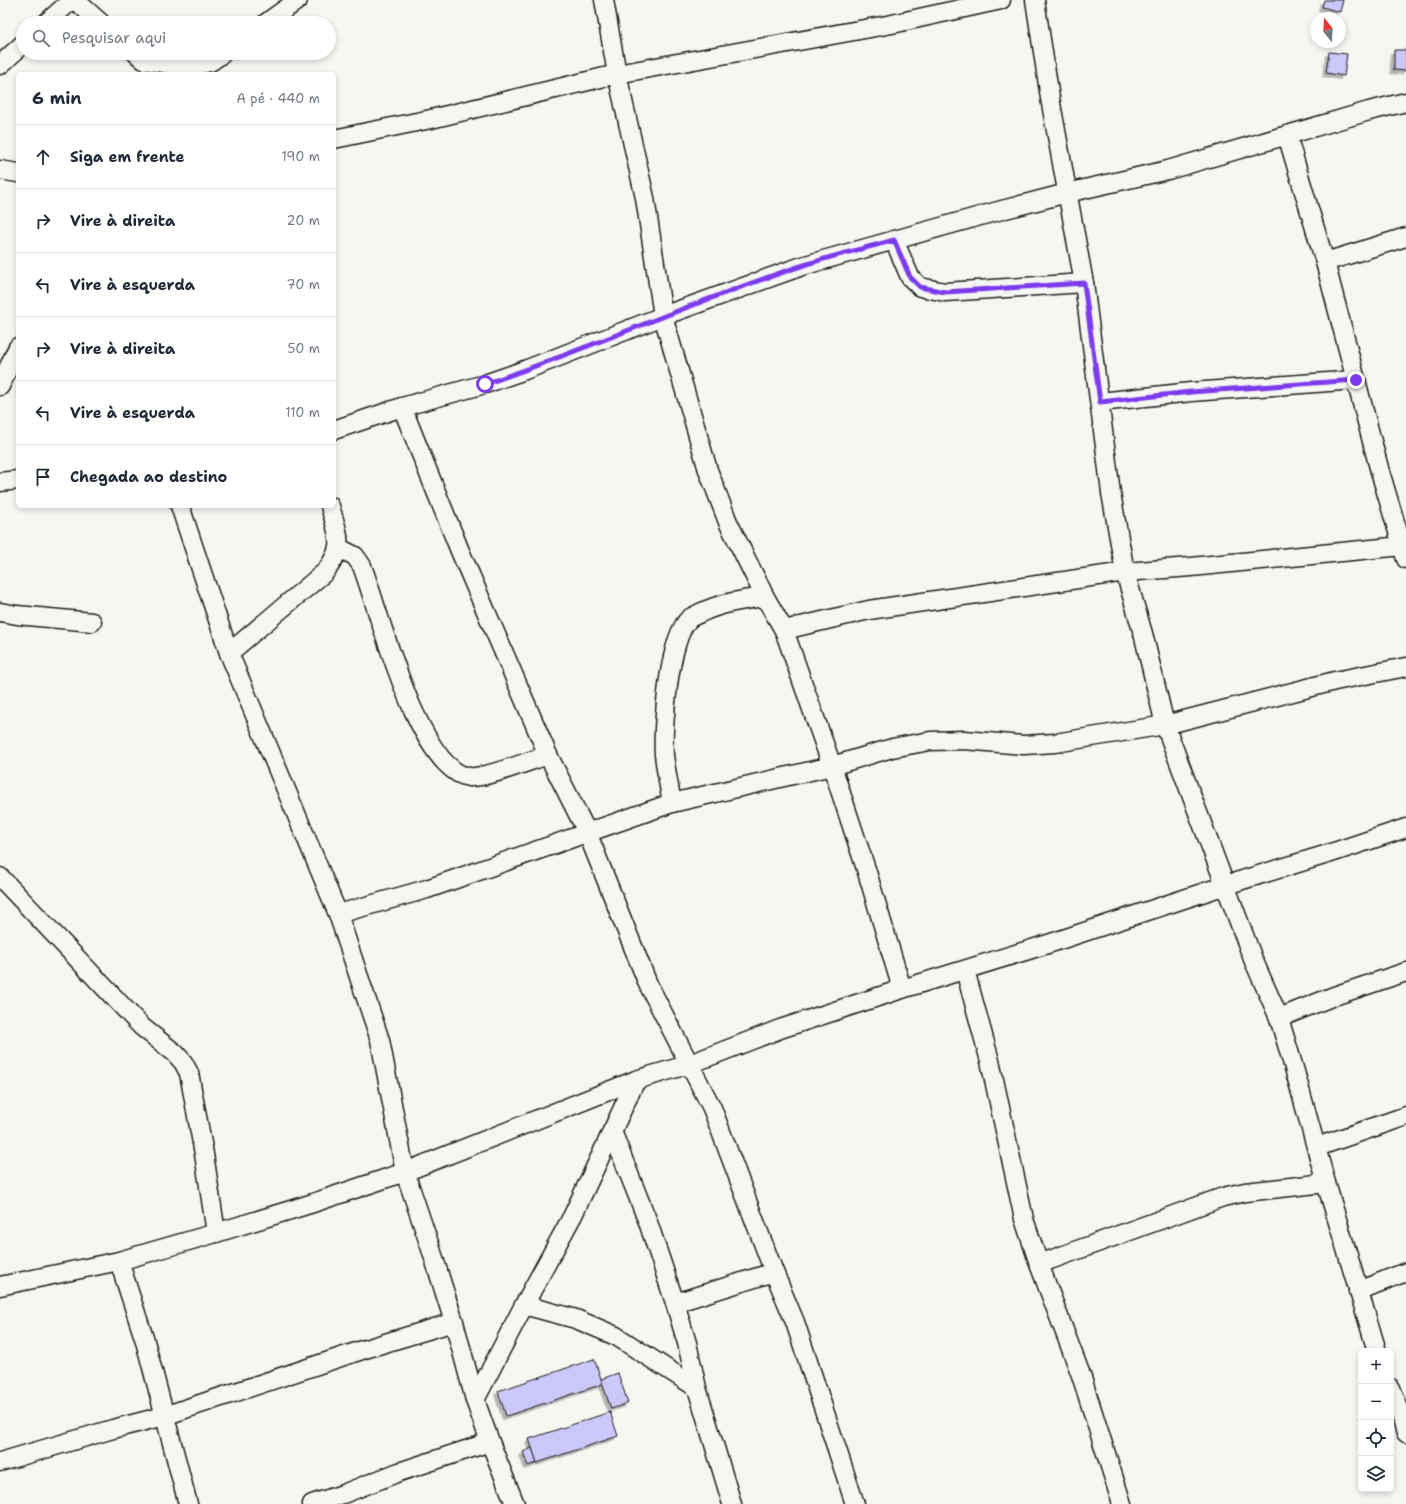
<!DOCTYPE html>
<html lang="pt">
<meta charset="utf-8">
<style>
:root{--surface:#fff;--page:#f2f2f3;--text:#1f2937;--muted:#747a83;--line:#e0e1e3}
body{margin:0;font-family:"Shantell Sans",sans-serif;background:var(--page);color:var(--text)}
.controls{position:absolute;right:12px;bottom:12px;display:grid;overflow:hidden;border-radius:6px;box-shadow:0 2px 6px #0003}
.controls button{width:36px;height:36px;display:grid;place-items:center;padding:0;border:0;border-bottom:1px solid var(--line);background:var(--surface);color:var(--text);font:20px sans-serif}
.compass{position:absolute;left:1310px;top:12px;width:36px;height:36px;border-radius:50%;background:var(--surface);box-shadow:0 2px 6px #0003;rotate:343deg}
.stop{position:absolute;width:12px;height:12px;margin:-9px;border:3px solid #7c3aed;border-radius:50%;background:#fff}
.stop.end{background:#7c3aed;border-color:#fff;box-shadow:0 1px 4px #0008}
.list{margin:0;padding:0;list-style:none}
h2{display:flex;justify-content:space-between;align-items:center;height:52px;margin:0;padding:0 16px;font-size:17px}
h2 small{font-size:13px;font-weight:400;color:var(--muted)}
.list li{display:grid;grid-template-columns:26px 1fr auto;gap:12px;align-items:center;box-sizing:border-box;height:64px;padding:0 16px;border-top:1px solid var(--line)}
.list b{display:block;font-size:15px;white-space:nowrap}
.list em{font-size:13px;font-style:normal;color:var(--muted)}
.icon{flex:none;width:22px;height:22px;fill:none;stroke:currentColor;stroke-width:2;stroke-linecap:round;stroke-linejoin:round}
.map{position:relative;flex:none;width:1406px;height:1504px;overflow:hidden}
.search{position:absolute;background:var(--surface);box-shadow:0 2px 6px #0003;left:16px;top:16px;width:320px;height:44px;display:flex;align-items:center;gap:10px;box-sizing:border-box;padding:0 14px;border-radius:22px;color:var(--muted);font-size:15px}
.panel{position:absolute;background:var(--surface);box-shadow:0 2px 6px #0003;left:16px;top:72px;width:320px;height:436px;border-radius:6px}
.map>svg:first-child{display:block}
</style>
<div class="map">
<svg width="1406" height="1504" viewBox="0 0 1406 1504">
<defs>
<filter id="shadow"><feDropShadow dx="-3.5" dy="3.5" stdDeviation="0" flood-color="#0004"/></filter>
</defs>
<rect width="100%" height="100%" fill="#f6f6f2"/>
<filter id="ink" filterUnits="userSpaceOnUse"><feTurbulence type="fractalNoise" baseFrequency=".025" numOctaves="2"/><feDisplacementMap in="SourceGraphic" scale="8" xChannelSelector="R" yChannelSelector="G"/><feConvolveMatrix kernelMatrix="1 2 1 2 8 2 1 2 1" color-interpolation-filters="sRGB"/></filter>
<g filter="url(#ink)">
<g fill="#cdc8fa" stroke="#1c1c1c" filter="url(#shadow)">
<path d="M1324,0H1343L1340,12L1322,7Z"/>
<path d="M1394,50H1406V71L1394,70Z"/>
<path d="M1329,52L1347,54L1344,76L1326,73Z"/>
<path d="M594,1359L603,1384L506,1416L498,1391Z"/>
<path d="M618,1373L628,1403L611,1409L601,1379Z"/>
<path d="M610,1412L618,1436L537,1463L529,1439Z"/>
<path d="M532,1448L537,1463L528,1466L523,1452Z"/>
</g>
<g fill="none" stroke-linecap="round" stroke-linejoin="round">
<defs>
<g id="street">
<path d="M75,0L101,23"/>
<path d="M604,0L617,74L645,198L663,316L708,470L728,522L765,597L784,630L832,766L867,872L902,989"/>
<path d="M1035,0L1050,98L1084,283L1111,493L1125,572L1144,637L1165,725L1253,959L1279,1018L1294,1068L1326,1183L1377,1351"/>
<path d="M46,23L72,0"/>
<path d="M266,23L298,0"/>
<path d="M136,53L144,60L188,67L210,62L223,53"/>
<path d="M0,65L23,44"/>
<path d="M1287,135L1325,262L1379,468L1406,559"/>
<path d="M334,139L431,119L617,74L892,24L1001,0"/>
<path d="M0,170L18,173"/>
<path d="M894,240L910,277L920,287L945,292L1084,283"/>
<path d="M1325,262L1406,237"/>
<path d="M0,386L18,347"/>
<path d="M1100,402L1191,392L1356,380"/>
<path d="M402,407L460,551L548,755L587,832L648,984L712,1108L774,1272L795,1322L855,1504"/>
<path d="M334,430L402,407L485,384L525,370L663,316L802,266L998,211L1067,193L1168,170L1369,111L1406,102"/>
<path d="M0,482L18,480"/>
<path d="M180,506L229,653L338,914L380,1040L405,1172L432,1252L454,1322L475,1400L490,1442L515,1504"/>
<path d="M339,548L355,556L362,566C379,610 418,770 469,777C485,779 531,760 548,755"/>
<path d="M0,612L17,615L92,622"/>
<path d="M784,630L869,610L1125,572L1191,567L1402,546"/>
<path d="M229,653L325,572C346,546 338,535 330,506"/>
<path d="M672,803C669,787 666,771 664,755C662,727 669,637 689,619C692,616 697,615 700,613C721,603 742,600 765,597"/>
<path d="M0,877L142,1027L175,1053L183,1062L189,1073L204,1154L216,1233"/>
<path d="M338,914L427,889L672,803L832,766L892,748L930,741L964,740L1024,745L1055,743L1165,725L1335,681L1406,667"/>
<path d="M965,970L990,1061L1024,1219L1039,1264L1081,1375L1122,1504"/>
<path d="M1279,1018L1334,996L1406,972"/>
<path d="M612,1131L648,1222L675,1303L687,1343L697,1388L732,1504"/>
<path d="M1317,1147L1406,1116"/>
<path d="M119,1261L145,1341L188,1504"/>
<path d="M1039,1264L1223,1197L1245,1192L1326,1183"/>
<path d="M0,1286L119,1261L216,1233L310,1204L405,1172L636,1080L690,1064L780,1029L902,989L1048,944L1226,885L1331,853L1406,828"/>
<path d="M1358,1291L1406,1272"/>
<path d="M675,1303L774,1272"/>
<path d="M524,1305L576,1319L616,1336L697,1388"/>
<path d="M1391,1388L1400,1411L1406,1433"/>
<path d="M475,1400L524,1305L573,1215L636,1080"/>
<path d="M0,1462L113,1429L164,1416L362,1350L454,1322"/>
<path d="M312,1504L343,1494L399,1472L490,1442"/>
</g>
</defs>
<use href="#street" stroke="#1c1c1c" stroke-width="21"/>
<use href="#street" stroke="#f6f6f2" stroke-width="18"/>
</g>
</g>
<g fill="none" stroke-linecap="round" stroke-linejoin="round" filter="url(#ink)">
<path stroke="#7c3aed" stroke-width="5" d="M485,384C591,348 694,301 801,266C831,256 863,249 894,240L910,277L920,287L945,292L1084,283L1100,402L1191,392L1356,380"/>
</g>
</svg>
<div class="controls">
<button>+</button>
<button>−</button>
<button><svg class="icon" aria-label="locate" viewBox="0 0 24 24"><circle cx="12" cy="12" r="6"/><path d="M12 2v4M12 18v4M2 12h4M18 12h4"/></svg></button>
<button><svg class="icon" aria-label="layers" viewBox="0 0 24 24"><path d="M12 4l9 5-9 5-9-5zM3 14l9 5 9-5"/></svg></button>
</div>
<svg class="compass" viewBox="-18 -18 36 36"><path d="M0-13l5 13h-10z" fill="#e53935"/><path d="M0 13l5-13h-10z" fill="#747a83"/></svg>
<div class="stop" style="left:485px;top:384px"></div>
<div class="stop end" style="left:1356px;top:380px"></div>
<div class="search"><svg class="icon" aria-label="search" viewBox="0 0 24 24"><circle cx="10" cy="10" r="6"/><path d="M15 15l6 6"/></svg>Pesquisar aqui</div>
<section class="panel">
<h2>6 min<small>A pé · 440 m</small></h2>
<ul class="list">
<li><svg class="icon" aria-label="ahead" viewBox="0 0 24 24"><path d="M12 20V5M6 11l6-6 6 6"/></svg><div><b>Siga em frente</b></div><em>190 m</em></li>
<li><svg class="icon" aria-label="right" viewBox="0 0 24 24"><path d="M7 20v-9h11M14 6l5 5-5 5"/></svg><div><b>Vire à direita</b></div><em>20 m</em></li>
<li><svg class="icon" aria-label="left" viewBox="0 0 24 24"><path d="M17 20v-9H6M10 6l-5 5 5 5"/></svg><div><b>Vire à esquerda</b></div><em>70 m</em></li>
<li><svg class="icon" aria-label="right" viewBox="0 0 24 24"><path d="M7 20v-9h11M14 6l5 5-5 5"/></svg><div><b>Vire à direita</b></div><em>50 m</em></li>
<li><svg class="icon" aria-label="left" viewBox="0 0 24 24"><path d="M17 20v-9H6M10 6l-5 5 5 5"/></svg><div><b>Vire à esquerda</b></div><em>110 m</em></li>
<li><svg class="icon" aria-label="arrive" viewBox="0 0 24 24"><path d="M6 21V4h12l-3 4 3 4H6"/></svg><div><b>Chegada ao destino</b></div></li>
</ul>
</section>
</div>
